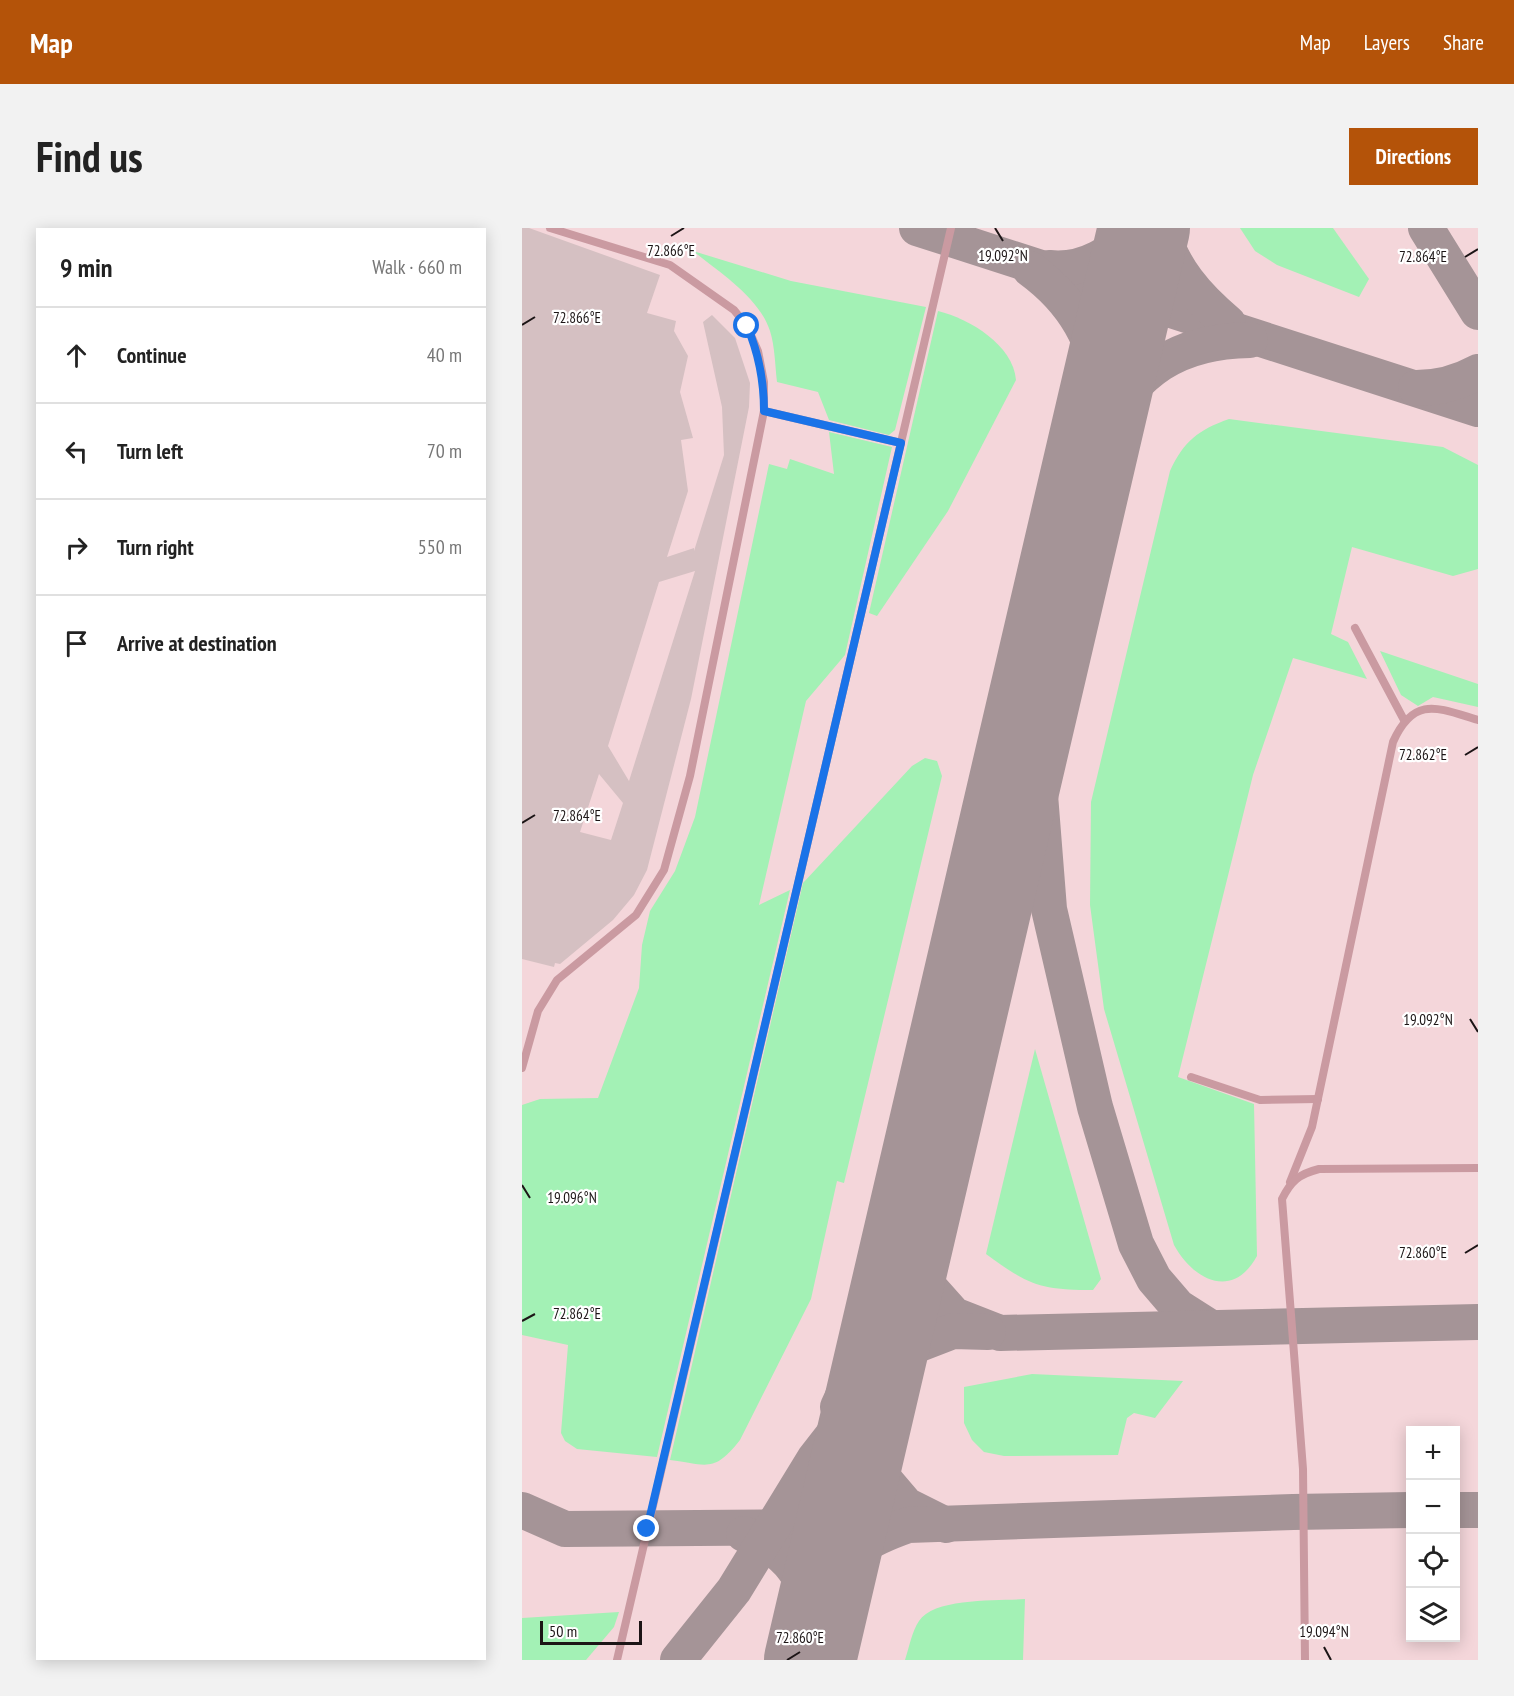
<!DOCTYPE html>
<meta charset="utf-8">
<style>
:root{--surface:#fff;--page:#f2f2f2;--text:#222;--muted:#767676;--line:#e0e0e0;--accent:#b45309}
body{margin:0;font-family:"PT Sans Narrow",sans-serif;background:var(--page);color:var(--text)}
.controls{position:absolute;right:18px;bottom:18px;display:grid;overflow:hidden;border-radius:0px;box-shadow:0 3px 15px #0003}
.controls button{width:54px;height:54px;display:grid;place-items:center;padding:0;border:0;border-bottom:2px solid var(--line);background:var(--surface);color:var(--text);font:30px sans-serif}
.scale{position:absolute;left:18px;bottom:15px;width:102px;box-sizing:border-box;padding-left:6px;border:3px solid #1c1516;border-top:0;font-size:16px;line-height:21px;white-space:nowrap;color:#1c1516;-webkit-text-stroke:4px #fff;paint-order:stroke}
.stop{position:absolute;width:18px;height:18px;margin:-14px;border:4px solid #1a73e8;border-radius:50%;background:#fff}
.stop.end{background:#1a73e8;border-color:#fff;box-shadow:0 2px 6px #0008}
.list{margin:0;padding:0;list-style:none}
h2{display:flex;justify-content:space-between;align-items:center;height:78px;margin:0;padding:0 24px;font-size:26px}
h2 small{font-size:20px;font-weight:400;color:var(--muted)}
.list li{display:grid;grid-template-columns:39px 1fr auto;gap:18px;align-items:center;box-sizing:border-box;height:96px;padding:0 24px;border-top:2px solid var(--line)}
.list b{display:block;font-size:22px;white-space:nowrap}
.list em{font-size:20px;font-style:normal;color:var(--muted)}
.icon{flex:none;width:33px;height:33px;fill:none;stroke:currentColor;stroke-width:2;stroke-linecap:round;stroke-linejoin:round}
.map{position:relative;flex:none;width:956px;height:1432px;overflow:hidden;border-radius:0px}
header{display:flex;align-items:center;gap:36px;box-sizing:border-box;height:84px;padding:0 30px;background:var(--accent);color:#fff}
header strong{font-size:28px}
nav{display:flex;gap:33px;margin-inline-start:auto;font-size:21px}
.intro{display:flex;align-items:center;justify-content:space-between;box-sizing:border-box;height:144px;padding:0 36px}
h1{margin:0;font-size:42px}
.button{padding:15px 27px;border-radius:0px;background:var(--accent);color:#fff;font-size:21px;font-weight:700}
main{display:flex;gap:36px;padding:0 36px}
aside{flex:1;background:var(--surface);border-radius:0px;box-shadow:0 3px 15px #0003}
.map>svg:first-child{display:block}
</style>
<header>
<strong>Map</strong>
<nav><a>Map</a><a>Layers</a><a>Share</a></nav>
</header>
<div class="intro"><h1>Find us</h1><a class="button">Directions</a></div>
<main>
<aside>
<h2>9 min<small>Walk · 660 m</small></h2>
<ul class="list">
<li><svg class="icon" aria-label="ahead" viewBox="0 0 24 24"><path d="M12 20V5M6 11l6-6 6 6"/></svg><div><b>Continue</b></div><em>40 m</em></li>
<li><svg class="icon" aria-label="left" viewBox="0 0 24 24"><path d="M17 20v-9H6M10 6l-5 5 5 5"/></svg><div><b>Turn left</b></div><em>70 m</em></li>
<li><svg class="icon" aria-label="right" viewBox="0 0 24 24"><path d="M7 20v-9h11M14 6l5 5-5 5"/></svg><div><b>Turn right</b></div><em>550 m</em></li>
<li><svg class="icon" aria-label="arrive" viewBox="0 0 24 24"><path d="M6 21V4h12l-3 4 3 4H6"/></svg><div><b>Arrive at destination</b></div></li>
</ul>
</aside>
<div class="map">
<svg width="956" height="1432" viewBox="0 0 956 1432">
<rect width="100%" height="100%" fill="#fbe5e8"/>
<path fill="#f4d6da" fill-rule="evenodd" d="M0,0H956V1432H0ZM888,1202H934V1410H888Z"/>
<g fill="#a3f1b5">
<path d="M718,0H811L847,51L837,69L755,37L733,23Z"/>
<path d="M171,23L269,53L404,79L373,202L367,207L307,192L296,164L255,154C253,137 253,119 248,103C237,69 197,44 171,23Z"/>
<path d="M416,83C448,91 491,117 494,152L426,283L355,388L347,385Z"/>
<path d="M707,191L921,219L956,237V341L931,348L830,319L809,406L826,414L845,451L771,430L731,547L656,849L732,876L735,1028C711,1072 672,1053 652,1017L582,781L568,677L569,574L648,243C662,213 676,202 707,191Z"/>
<path d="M307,204L370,219L323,427L284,473L237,677L268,662L135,1229L55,1221L43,1213L39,1205L46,1117L0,1107V877L18,871L76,870L117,760L120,717L128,683L153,643L173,589L247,236L265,241L268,231L312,246Z"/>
<path d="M858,423L956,456V479L911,469L896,478L879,467Z"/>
<path d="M403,530L415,533L420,548L322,955L315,953L289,1071L218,1212C192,1245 186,1237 148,1232L281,655L390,538Z"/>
<path d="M513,821L579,1051L571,1062C519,1062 506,1057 464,1026Z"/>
<path d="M510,1146L661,1153L633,1190L612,1185L605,1190L596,1227L482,1228L462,1224L450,1212L442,1195V1159Z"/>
<path d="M503,1371L501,1432H383C387,1420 390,1403 397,1393C412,1369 477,1373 503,1371Z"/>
<path d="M97,1384L92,1399L64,1432H0V1390Z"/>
</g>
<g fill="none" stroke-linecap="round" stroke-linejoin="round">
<g stroke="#a59497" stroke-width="36">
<path d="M395,0L956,181"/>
<path d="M639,0C650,41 675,69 706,95"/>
<path d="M904,0L956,84"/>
<path d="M527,40C563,44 592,24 616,0"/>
<path d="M508,41C549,71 576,113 579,165C580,179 576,194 574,207"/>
<path d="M894,160C917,160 936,155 956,144"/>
<path d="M576,204C616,143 653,113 728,112"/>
<path d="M511,478L527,681L573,879L614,1016L632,1051L656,1079L689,1100"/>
<path d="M388,1002L399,1050L432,1087L478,1105L956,1094"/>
<path d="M316,1179L359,1085L388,1002"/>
<path d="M342,1200L355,1243L384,1277L424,1297"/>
<path d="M0,1282L43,1301L319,1299"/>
<path d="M934,1282H956"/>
<path d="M272,1299L306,1281L330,1251"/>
<path d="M222,1306C268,1323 283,1350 296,1396"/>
<path d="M303,1366C328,1322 338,1314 386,1297L771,1284L888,1282"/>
<path d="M156,1432L212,1362L293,1230L353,1153L387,1120L431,1103L466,1104"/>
</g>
<path stroke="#a59497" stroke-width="92" d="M288,1432L622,0"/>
</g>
<path fill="#d5c0c2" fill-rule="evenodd" d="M0,0H7L138,47L125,85L154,93L152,103L166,128L158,164L171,210L159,212L166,263L145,329L172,320V323L202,227L200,179L181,94L190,87L213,110L228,155L227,179L169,471L125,642L112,667L91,692L38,736L33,735L32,739L0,731ZM173,343L107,553L86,518L137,354ZM77,546L101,575L89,612L58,604Z"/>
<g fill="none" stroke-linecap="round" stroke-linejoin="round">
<g stroke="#ca9aa1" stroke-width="8">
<path d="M242,183L379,215"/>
<path d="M833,400L882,492"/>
<path d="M0,840L16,783L35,752L114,687L142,642L168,548L242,183V154L236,123L225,98L212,82L148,37L28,0"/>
<path d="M669,849L738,872L796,871"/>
<path d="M768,954L790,899L871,514C892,467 916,480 956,492"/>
<path d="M95,1432L429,0"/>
<path d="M783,1432L781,1241L760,971C769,953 777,946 797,941L956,940"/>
</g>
</g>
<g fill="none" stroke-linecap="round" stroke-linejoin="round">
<path stroke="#1a73e8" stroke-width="8" d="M125,1301L379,215L242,183C242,152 237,126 225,98"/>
</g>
<path fill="none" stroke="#1c1516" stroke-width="2" d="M473,0L481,13M149,8L162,0M943,29L956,21M0,97L13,89M943,527L956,519M0,595L13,587M948,791L956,804M0,957L8,970M943,1025L956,1017M0,1093L13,1086M802,1419L809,1432M265,1432L278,1424"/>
<g font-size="15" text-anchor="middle" fill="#1c1516" stroke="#fff" stroke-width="4.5" stroke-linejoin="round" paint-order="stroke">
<text x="149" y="28">72.866°E</text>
<text x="481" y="33">19.092°N</text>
<text x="901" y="34">72.864°E</text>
<text x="55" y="95">72.866°E</text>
<text x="901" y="532">72.862°E</text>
<text x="55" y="593">72.864°E</text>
<text x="906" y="797">19.092°N</text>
<text x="50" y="975">19.096°N</text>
<text x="901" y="1030">72.860°E</text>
<text x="55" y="1091">72.862°E</text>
<text x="802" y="1409">19.094°N</text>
<text x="278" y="1415">72.860°E</text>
</g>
</svg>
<div class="controls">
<button>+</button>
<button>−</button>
<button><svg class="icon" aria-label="locate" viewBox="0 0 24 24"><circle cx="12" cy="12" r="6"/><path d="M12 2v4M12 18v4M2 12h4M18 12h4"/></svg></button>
<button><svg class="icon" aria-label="layers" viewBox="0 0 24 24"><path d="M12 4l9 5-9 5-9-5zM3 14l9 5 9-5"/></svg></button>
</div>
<div class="scale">50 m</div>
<div class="stop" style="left:225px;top:98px"></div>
<div class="stop end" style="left:125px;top:1301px"></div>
</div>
</main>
